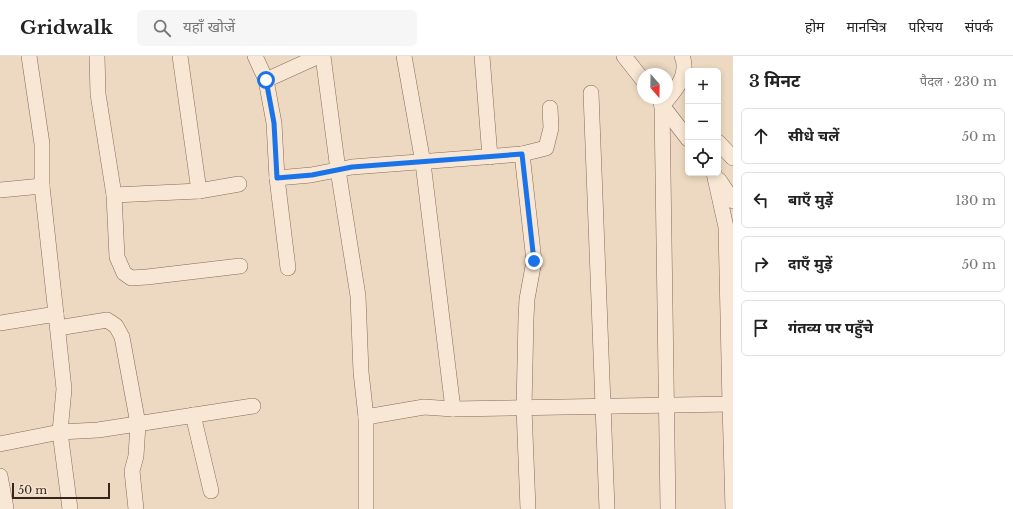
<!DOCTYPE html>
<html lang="hi">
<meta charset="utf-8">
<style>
:root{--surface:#fff;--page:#f6f6f6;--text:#222;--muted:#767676;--line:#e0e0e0}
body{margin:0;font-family:"Libre Baskerville","Noto Sans Devanagari",serif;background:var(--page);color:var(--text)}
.controls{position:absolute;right:12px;top:12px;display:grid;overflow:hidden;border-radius:6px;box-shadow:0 2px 6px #0003}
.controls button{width:36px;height:36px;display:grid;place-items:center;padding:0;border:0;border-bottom:1px solid var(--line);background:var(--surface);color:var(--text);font:20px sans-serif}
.compass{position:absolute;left:637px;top:12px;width:36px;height:36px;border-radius:50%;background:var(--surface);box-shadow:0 2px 6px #0003;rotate:160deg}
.scale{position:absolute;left:12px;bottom:10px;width:98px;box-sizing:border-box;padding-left:4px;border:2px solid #36251d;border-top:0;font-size:11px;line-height:14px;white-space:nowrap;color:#36251d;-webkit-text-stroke:3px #f4e4d0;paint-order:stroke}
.stop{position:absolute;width:12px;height:12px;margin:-9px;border:3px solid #1a73e8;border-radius:50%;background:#fff}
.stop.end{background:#1a73e8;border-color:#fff;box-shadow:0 1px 4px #0008}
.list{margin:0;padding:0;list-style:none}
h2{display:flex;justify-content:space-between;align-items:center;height:52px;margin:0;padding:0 16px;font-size:17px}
h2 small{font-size:13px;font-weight:400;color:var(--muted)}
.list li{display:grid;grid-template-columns:26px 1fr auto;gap:12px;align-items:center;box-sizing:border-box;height:56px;margin:0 8px 8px;padding:0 8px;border:1px solid var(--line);border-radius:6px}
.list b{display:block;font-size:15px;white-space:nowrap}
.list em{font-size:13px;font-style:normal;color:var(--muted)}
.icon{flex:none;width:22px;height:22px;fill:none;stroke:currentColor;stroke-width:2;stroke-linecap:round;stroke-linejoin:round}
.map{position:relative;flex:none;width:733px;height:453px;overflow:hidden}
header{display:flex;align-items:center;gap:24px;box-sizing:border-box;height:56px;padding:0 20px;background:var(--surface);border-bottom:1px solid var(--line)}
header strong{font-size:19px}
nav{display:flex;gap:22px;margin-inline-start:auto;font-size:14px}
.search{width:280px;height:36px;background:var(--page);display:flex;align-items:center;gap:10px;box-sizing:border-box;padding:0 14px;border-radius:6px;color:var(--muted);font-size:15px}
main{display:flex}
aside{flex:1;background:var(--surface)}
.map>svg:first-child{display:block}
</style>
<header>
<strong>Gridwalk</strong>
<div class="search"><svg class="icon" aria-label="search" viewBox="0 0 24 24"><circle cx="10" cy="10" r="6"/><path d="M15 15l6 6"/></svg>यहाँ खोजें</div>
<nav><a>होम</a><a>मानचित्र</a><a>परिचय</a><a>संपर्क</a></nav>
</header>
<main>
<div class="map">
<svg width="733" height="453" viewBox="0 0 733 453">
<rect width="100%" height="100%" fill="#edd9c1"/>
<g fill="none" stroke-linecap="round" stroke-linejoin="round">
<defs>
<g id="minor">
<path d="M29,0L42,88V130L56,258"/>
<path d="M97,0L98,38L114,139L117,201L124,217L131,222L147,221L240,210"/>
<path d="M180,0L199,135"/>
<path d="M255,0L266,24L274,67L277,122L311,119L352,111L522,98L546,92L551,72L550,52"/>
<path d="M323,0L338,114L358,240L361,316L366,361V453"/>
<path d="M404,0L423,107L453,353"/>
<path d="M482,0L490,101"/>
<path d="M624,0L643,24"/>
<path d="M266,24L319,0"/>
<path d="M591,37L607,453"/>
<path d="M661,48L688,83"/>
<path d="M718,86L733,102"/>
<path d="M522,98L534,205L527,243L526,262L524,352L528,453"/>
<path d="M277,122L288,212"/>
<path d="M719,124L733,145"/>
<path d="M0,134L42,130"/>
<path d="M114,139L199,135L239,128"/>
<path d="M0,267L56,258L64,333L60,376L70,453"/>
<path d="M58,272L107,264L116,270L122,281L138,368L136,400L132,415L136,453"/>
<path d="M193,359L211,435"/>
<path d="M366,361L424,351L453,353L730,348L726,171L714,117"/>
<path d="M0,388L60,376L98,374L253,350"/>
<path d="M0,420L6,452"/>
<path d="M668,453L662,50C674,35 690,20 682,0"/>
<path d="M733,453L730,348L733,347"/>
</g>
</defs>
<use href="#minor" stroke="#866a59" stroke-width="16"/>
<use href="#minor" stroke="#f8e7d4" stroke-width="15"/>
</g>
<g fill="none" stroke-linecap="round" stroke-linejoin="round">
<path stroke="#1a73e8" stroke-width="5" d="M266,24L274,67L277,122L312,119L352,111L522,98L534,205"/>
</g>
</svg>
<div class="controls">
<button>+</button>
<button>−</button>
<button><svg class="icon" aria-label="locate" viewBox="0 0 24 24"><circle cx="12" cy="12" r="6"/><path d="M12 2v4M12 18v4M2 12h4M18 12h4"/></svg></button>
</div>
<svg class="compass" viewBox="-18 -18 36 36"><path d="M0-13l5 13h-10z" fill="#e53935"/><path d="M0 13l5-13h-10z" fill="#767676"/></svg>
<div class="scale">50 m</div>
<div class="stop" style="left:266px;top:24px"></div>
<div class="stop end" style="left:534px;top:205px"></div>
</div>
<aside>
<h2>3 मिनट<small>पैदल · 230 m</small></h2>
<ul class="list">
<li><svg class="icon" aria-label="ahead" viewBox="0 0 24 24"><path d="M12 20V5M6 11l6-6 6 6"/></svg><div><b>सीधे चलें</b></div><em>50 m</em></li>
<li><svg class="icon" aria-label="left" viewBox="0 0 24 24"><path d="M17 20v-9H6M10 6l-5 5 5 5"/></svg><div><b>बाएँ मुड़ें</b></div><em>130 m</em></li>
<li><svg class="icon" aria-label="right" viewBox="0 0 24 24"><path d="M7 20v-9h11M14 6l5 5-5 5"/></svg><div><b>दाएँ मुड़ें</b></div><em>50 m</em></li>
<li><svg class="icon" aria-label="arrive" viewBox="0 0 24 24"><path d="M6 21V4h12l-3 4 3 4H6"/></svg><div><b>गंतव्य पर पहुँचे</b></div></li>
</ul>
</aside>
</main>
